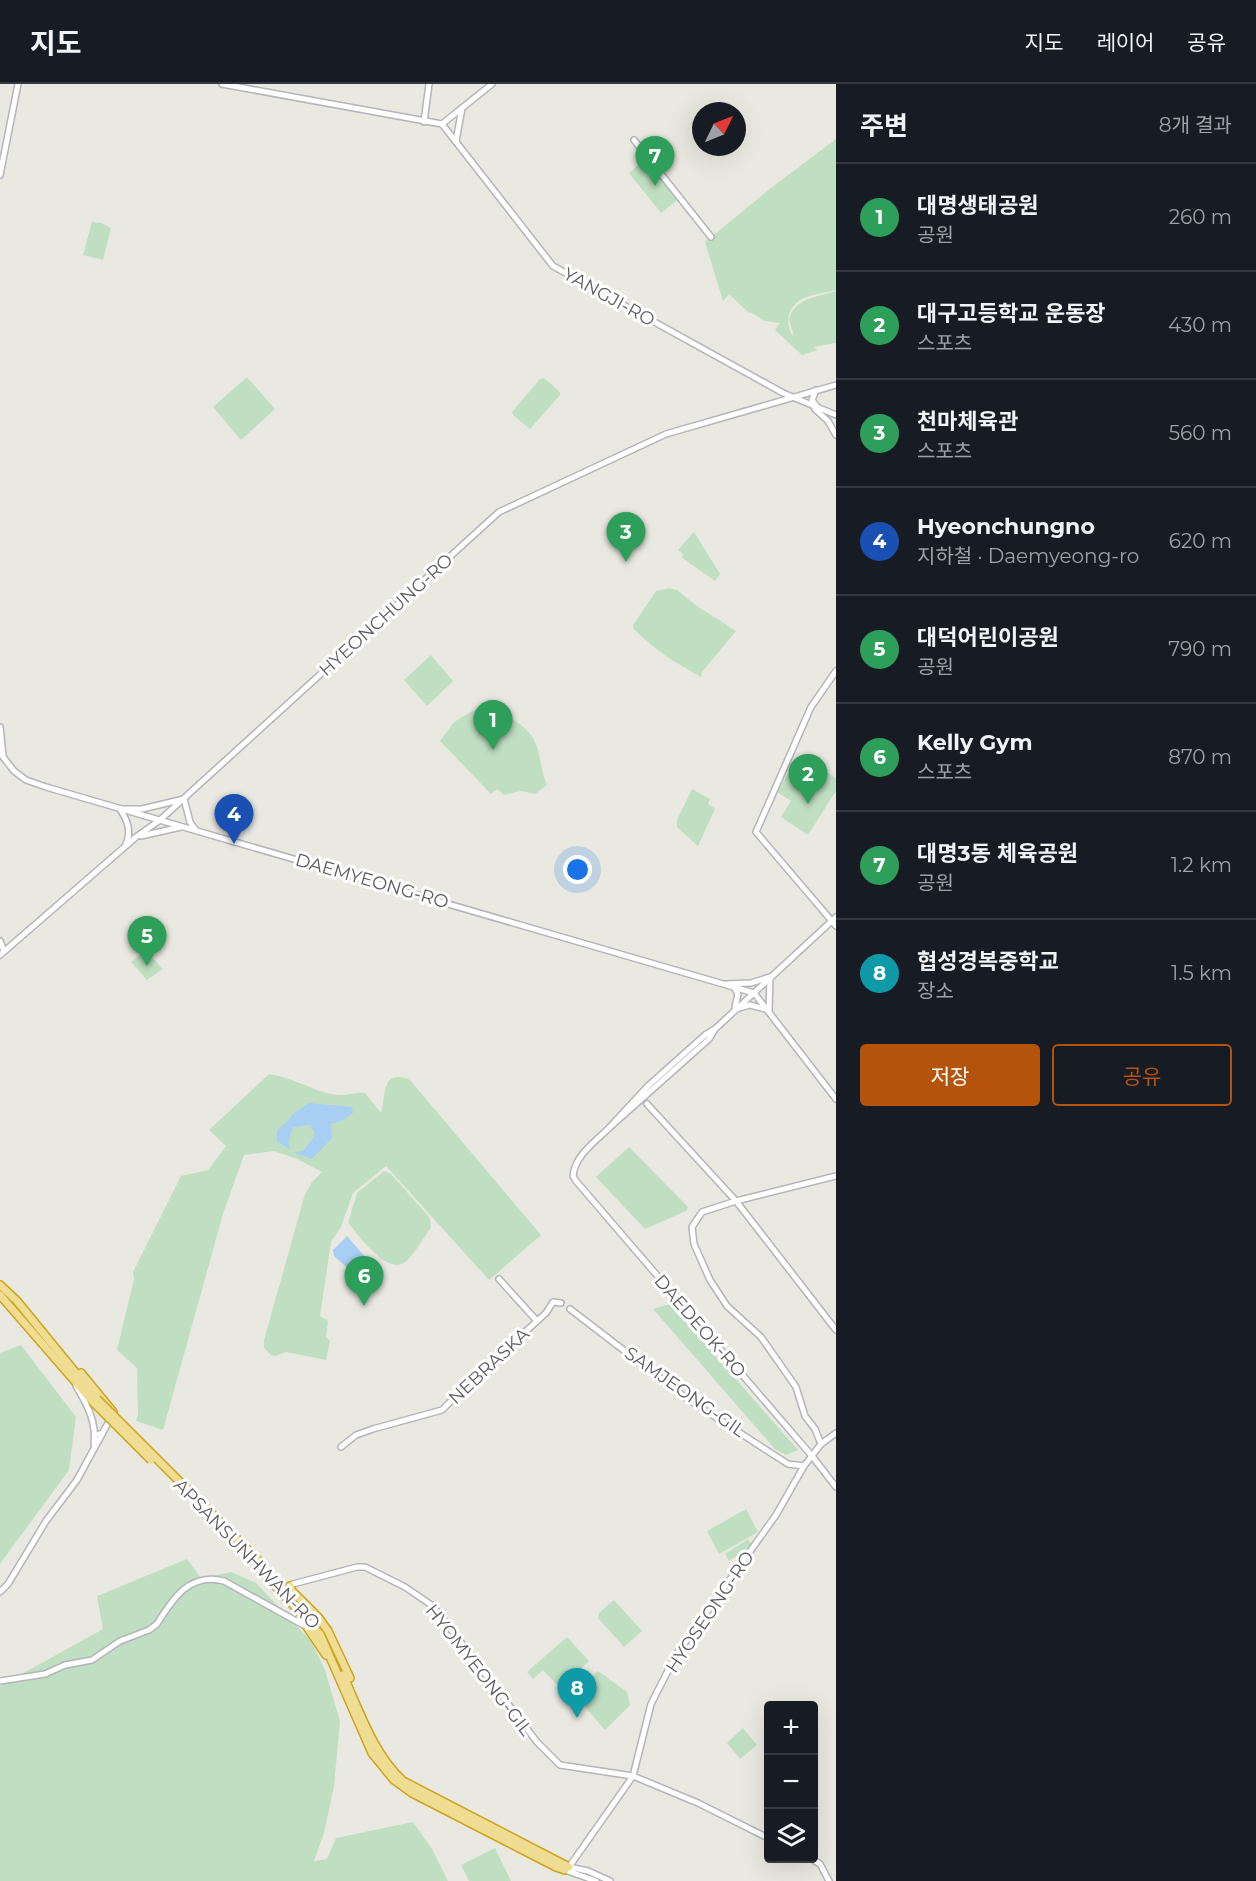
<!DOCTYPE html>
<html lang="ko">
<meta charset="utf-8">
<style>
:root{--surface:#171b24;--page:#242831;--text:#f1f3f6;--muted:#9ea1a6;--line:#363941;--accent:#b45309}
body{margin:0;font-family:Montserrat,"Noto Sans KR",sans-serif;background:var(--page);color:var(--text)}
.controls{position:absolute;right:18px;bottom:18px;display:grid;overflow:hidden;border-radius:6px;box-shadow:0 6px 24px #0002}
.controls button{width:54px;height:54px;display:grid;place-items:center;padding:0;border:0;border-bottom:2px solid var(--line);background:var(--surface);color:var(--text);font:30px sans-serif}
.compass{position:absolute;left:692px;top:18px;width:54px;height:54px;border-radius:50%;background:var(--surface);box-shadow:0 6px 24px #0002;rotate:47deg}
.you{position:absolute;left:578px;top:786px;width:21px;height:21px;margin:-15px;border:4px solid #fff;border-radius:50%;background:#1a73e8;box-shadow:0 0 0 9px #1a73e833}
.badge{display:grid;place-items:center;width:39px;height:39px;border-radius:50%;background:var(--accent);color:#fff;font-size:20px;font-weight:700}
.pin{position:absolute;translate:-50% -50px;filter:drop-shadow(0 2px 3px #0008)}
.pin::after{content:'';position:absolute;top:32px;width:21px;height:18px;background:inherit;clip-path:polygon(0 0,100% 0,50% 100%)}
.list{margin:0;padding:0;list-style:none}
h2{display:flex;justify-content:space-between;align-items:center;height:78px;margin:0;padding:0 24px;font-size:26px}
h2 small{font-size:20px;font-weight:400;color:var(--muted)}
.list li{display:grid;grid-template-columns:39px 1fr auto;gap:18px;align-items:center;box-sizing:border-box;height:108px;padding:0 24px;border-top:2px solid var(--line)}
.list b{display:block;font-size:22px;white-space:nowrap}
.list p{margin:0;font-size:20px;white-space:nowrap;color:var(--muted)}
.list em{font-size:20px;font-style:normal;color:var(--muted)}
.actions{display:flex;gap:12px;padding:18px 24px}
.actions a{flex:1;padding:14px 0;border:2px solid var(--accent);border-radius:6px;text-align:center;font-size:21px;color:var(--accent)}
.actions .main{background:var(--accent);color:#fff}
.icon{flex:none;width:33px;height:33px;fill:none;stroke:currentColor;stroke-width:2;stroke-linecap:round;stroke-linejoin:round}
.map{position:relative;flex:none;width:836px;height:1797px;overflow:hidden}
header{display:flex;align-items:center;gap:36px;box-sizing:border-box;height:84px;padding:0 30px;background:var(--surface);border-bottom:2px solid var(--line)}
header strong{font-size:28px}
nav{display:flex;gap:33px;margin-inline-start:auto;font-size:21px}
main{display:flex}
aside{flex:1;background:var(--surface)}
.map>svg:first-child{display:block}
</style>
<header>
<strong>지도</strong>
<nav><a>지도</a><a>레이어</a><a>공유</a></nav>
</header>
<main>
<div class="map">
<svg width="836" height="1797" viewBox="0 0 836 1797">
<rect width="100%" height="100%" fill="#eae9e1"/>
<g fill="#c0dfc2">
<path d="M836,55V206C825,209 812,210 802,215C787,223 784,241 794,253L789,235C795,214 817,213 836,207V259L813,263L818,266L802,271L775,246L780,239L765,237L750,228L749,229L729,210L723,217L705,158L771,104Z"/>
<path d="M648,73L680,114L661,129L629,89Z"/>
<path d="M92,138L101,139L111,144L103,176L83,171Z"/>
<path d="M247,293L275,325L241,356L213,323Z"/>
<path d="M544,294L560,308V311L530,345L513,331L512,328L540,295Z"/>
<path d="M694,448L720,490L715,497L681,473L684,471L678,466Z"/>
<path d="M669,504L677,506L697,522L736,547L702,588L701,593C677,580 653,565 634,545L633,541L656,507Z"/>
<path d="M431,571L453,597L427,622L404,596Z"/>
<path d="M486,619C503,630 528,640 536,660C541,674 541,687 547,701L535,710L521,707L504,711L497,705L491,710L440,657L454,638Z"/>
<path d="M804,671L815,678L801,700L815,680L836,694V707L808,751L781,733L791,717L777,708L787,691L790,692Z"/>
<path d="M692,705L710,715L708,720L715,725L698,762L677,743V736Z"/>
<path d="M145,866L163,885L147,896L131,878Z"/>
<path d="M269,990C293,993 313,1008 337,1011C346,1012 355,1008 365,1009L381,1029C386,1012 381,984 410,996L541,1151L489,1196L386,1082L353,1109L341,1143L331,1158L320,1232L328,1237L326,1253L330,1257L326,1276L286,1268L276,1272L271,1271L264,1264V1256L305,1110L312,1098L322,1088L297,1075L274,1067L244,1071L223,1130L163,1346L136,1337L138,1331L137,1284L117,1266L134,1195L133,1188L181,1092L208,1086L226,1062L209,1046Z"/>
<path d="M629,1063L688,1123L686,1127L645,1145L596,1093Z"/>
<path d="M384,1087L391,1090L430,1134L431,1144C423,1154 415,1170 405,1178C387,1192 360,1152 348,1139L357,1109Z"/>
<path d="M670,1220L798,1366L786,1371L775,1365L653,1225Z"/>
<path d="M21,1261L76,1333L69,1386L0,1480V1269Z"/>
<path d="M746,1425L758,1448L719,1470L707,1447Z"/>
<path d="M748,1455L753,1462L729,1477L725,1470Z"/>
<path d="M187,1475L201,1494L231,1488L256,1499L311,1557L325,1586L340,1637L334,1702L324,1749L314,1777L327,1775L336,1754L413,1738L432,1765L448,1797H0V1602L103,1545L97,1512Z"/>
<path d="M614,1516L642,1547L624,1563L598,1534L599,1529Z"/>
<path d="M567,1553L589,1577L560,1604L543,1586L533,1595L527,1588Z"/>
<path d="M598,1587L627,1608L630,1621L605,1646L574,1610Z"/>
<path d="M743,1644L757,1661L740,1675L727,1659Z"/>
<path d="M495,1764L511,1797H469L461,1781Z"/>
</g>
<g fill="#a8cef3">
<path d="M309,1019L352,1023L353,1029L343,1036L331,1040L332,1054L312,1075L293,1068L303,1067L314,1053V1047L309,1041L293,1043L288,1058L291,1066L277,1057V1046L286,1039L293,1030Z"/>
<path d="M347,1152L366,1174L352,1188L334,1172L333,1166Z"/>
</g>
<g fill="none" stroke-linecap="round" stroke-linejoin="round">
<defs>
<g id="secondary">
<path d="M222,0L442,40L492,0"/>
<path d="M424,38L429,0"/>
<path d="M442,40L553,182L783,309L836,331"/>
<path d="M634,56L711,153"/>
<path d="M456,57L462,24"/>
<path d="M0,91L18,0"/>
<path d="M816,306L812,316L817,323"/>
<path d="M815,325L828,337L836,351"/>
<path d="M836,587L811,623L756,748L836,842"/>
<path d="M0,643L3,672"/>
<path d="M0,669L14,687L26,696L46,703L754,909"/>
<path d="M141,752L181,743"/>
<path d="M126,760C132,747 127,736 120,725H142L184,715L190,738L195,745"/>
<path d="M0,857L4,867"/>
<path d="M0,871L136,753L160,736L499,428L666,350L836,301"/>
<path d="M726,900L751,899L770,893L769,928"/>
<path d="M734,903L738,910L735,923"/>
<path d="M754,909L836,1015"/>
<path d="M736,925L750,921L765,925"/>
<path d="M715,945L709,955L609,1044L648,1002L705,951L715,945L836,833"/>
<path d="M647,1020L736,1117L836,1246"/>
<path d="M609,1044C595,1058 575,1071 573,1092L576,1097L812,1372L836,1403"/>
<path d="M499,1195L537,1237"/>
<path d="M570,1225L686,1314L788,1380L804,1382"/>
<path d="M76,1302C87,1320 97,1339 94,1360"/>
<path d="M99,1350H102L112,1332"/>
<path d="M821,1360L815,1345L805,1332L796,1303L761,1253L727,1222L710,1196L694,1160L692,1143L702,1128L736,1117L836,1092"/>
<path d="M341,1363L356,1351L373,1345L442,1326L473,1295L546,1229L553,1218L561,1219"/>
<path d="M290,1502L293,1500L357,1483H365L405,1503L433,1522L537,1658L560,1681L633,1692L698,1719L768,1754"/>
<path d="M0,1508L8,1500L46,1437L77,1396L102,1350"/>
<path d="M0,1597L45,1590L65,1581L92,1576L120,1557L149,1546L157,1540C173,1514 190,1488 224,1497L307,1543"/>
<path d="M810,1774L820,1780L829,1797"/>
<path d="M565,1786L596,1797"/>
<path d="M610,1797L588,1787L569,1783L633,1692L651,1620L676,1571L776,1431L804,1382L821,1360L836,1349"/>
</g>
<g id="highway">
<path d="M0,1201L17,1217L97,1315"/>
<path d="M0,1211L93,1318"/>
<path d="M81,1289L113,1328"/>
<path d="M260,1485L320,1550L372,1669L394,1696L412,1709L556,1783L565,1786"/>
<path d="M290,1502L292,1507L318,1533L328,1547L350,1594"/>
<path d="M307,1543L326,1571"/>
<path d="M343,1591C360,1628 373,1669 403,1697L569,1783"/>
</g>
</defs>
<use href="#secondary" stroke="#b3b5ba" stroke-width="8"/>
<use href="#highway" stroke="#cfa31c" stroke-width="10"/>
<use href="#secondary" stroke="#fff" stroke-width="5"/>
<use href="#highway" stroke="#efdd94" stroke-width="7"/>
<defs>
<path id="secondary-bridge" d="M307,1543L318,1533"/>
<g id="highway-bridge">
<path d="M97,1315L264,1482"/>
<path d="M93,1318L151,1376"/>
</g>
</defs>
<use href="#secondary-bridge" stroke="#b3b5ba" stroke-width="8" stroke-linecap="butt"/>
<use href="#highway-bridge" stroke="#cfa31c" stroke-width="10" stroke-linecap="butt"/>
<use href="#secondary-bridge" stroke="#fff" stroke-width="5"/>
<use href="#highway-bridge" stroke="#efdd94" stroke-width="7"/>
</g>
<g text-anchor="middle" dominant-baseline="central" stroke-width="6" stroke-linejoin="round" paint-order="stroke">
<g font-size="18" fill="#5a5c60" stroke="#fff">
<text transform="translate(609 213) rotate(29)">YANGJI-RO</text>
<text transform="translate(386 531) rotate(-42)">HYEONCHUNG-RO</text>
<text transform="translate(372 797) rotate(16)">DAEMYEONG-RO</text>
<text transform="translate(700 1242) rotate(49)">DAEDEOK-RO</text>
<text transform="translate(489 1282) rotate(-43)">NEBRASKA</text>
<text transform="translate(685 1308) rotate(35)">SAMJEONG-GIL</text>
<text transform="translate(247 1470) rotate(46)">APSANSUNHWAN-RO</text>
<text transform="translate(710 1528) rotate(-56)">HYOSEONG-RO</text>
<text transform="translate(479 1586) rotate(52)">HYOMYEONG-GIL</text>
</g>
</g>
</svg>
<div class="controls">
<button>+</button>
<button>−</button>
<button><svg class="icon" aria-label="layers" viewBox="0 0 24 24"><path d="M12 4l9 5-9 5-9-5zM3 14l9 5 9-5"/></svg></button>
</div>
<svg class="compass" viewBox="-18 -18 36 36"><path d="M0-13l5 13h-10z" fill="#e53935"/><path d="M0 13l5-13h-10z" fill="#9ea1a6"/></svg>
<div class="you"></div>
<div class="pin badge" style="left:493px;top:666px;background:#2e9e5b">1</div>
<div class="pin badge" style="left:808px;top:720px;background:#2e9e5b">2</div>
<div class="pin badge" style="left:626px;top:478px;background:#2e9e5b">3</div>
<div class="pin badge" style="left:234px;top:760px;background:#1a4fb4">4</div>
<div class="pin badge" style="left:147px;top:882px;background:#2e9e5b">5</div>
<div class="pin badge" style="left:364px;top:1222px;background:#2e9e5b">6</div>
<div class="pin badge" style="left:655px;top:102px;background:#2e9e5b">7</div>
<div class="pin badge" style="left:577px;top:1634px;background:#0f9aa8">8</div>
</div>
<aside>
<h2>주변<small>8개 결과</small></h2>
<ul class="list">
<li><span class="badge" style="background:#2e9e5b">1</span><div><b>대명생태공원</b><p>공원</p></div><em>260 m</em></li>
<li><span class="badge" style="background:#2e9e5b">2</span><div><b>대구고등학교 운동장</b><p>스포츠</p></div><em>430 m</em></li>
<li><span class="badge" style="background:#2e9e5b">3</span><div><b>천마체육관</b><p>스포츠</p></div><em>560 m</em></li>
<li><span class="badge" style="background:#1a4fb4">4</span><div><b>Hyeonchungno</b><p>지하철 · Daemyeong-ro</p></div><em>620 m</em></li>
<li><span class="badge" style="background:#2e9e5b">5</span><div><b>대덕어린이공원</b><p>공원</p></div><em>790 m</em></li>
<li><span class="badge" style="background:#2e9e5b">6</span><div><b>Kelly Gym</b><p>스포츠</p></div><em>870 m</em></li>
<li><span class="badge" style="background:#2e9e5b">7</span><div><b>대명3동 체육공원</b><p>공원</p></div><em>1.2 km</em></li>
<li><span class="badge" style="background:#0f9aa8">8</span><div><b>협성경복중학교</b><p>장소</p></div><em>1.5 km</em></li>
</ul>
<div class="actions"><a class="main">저장</a><a>공유</a></div>
</aside>
</main>
